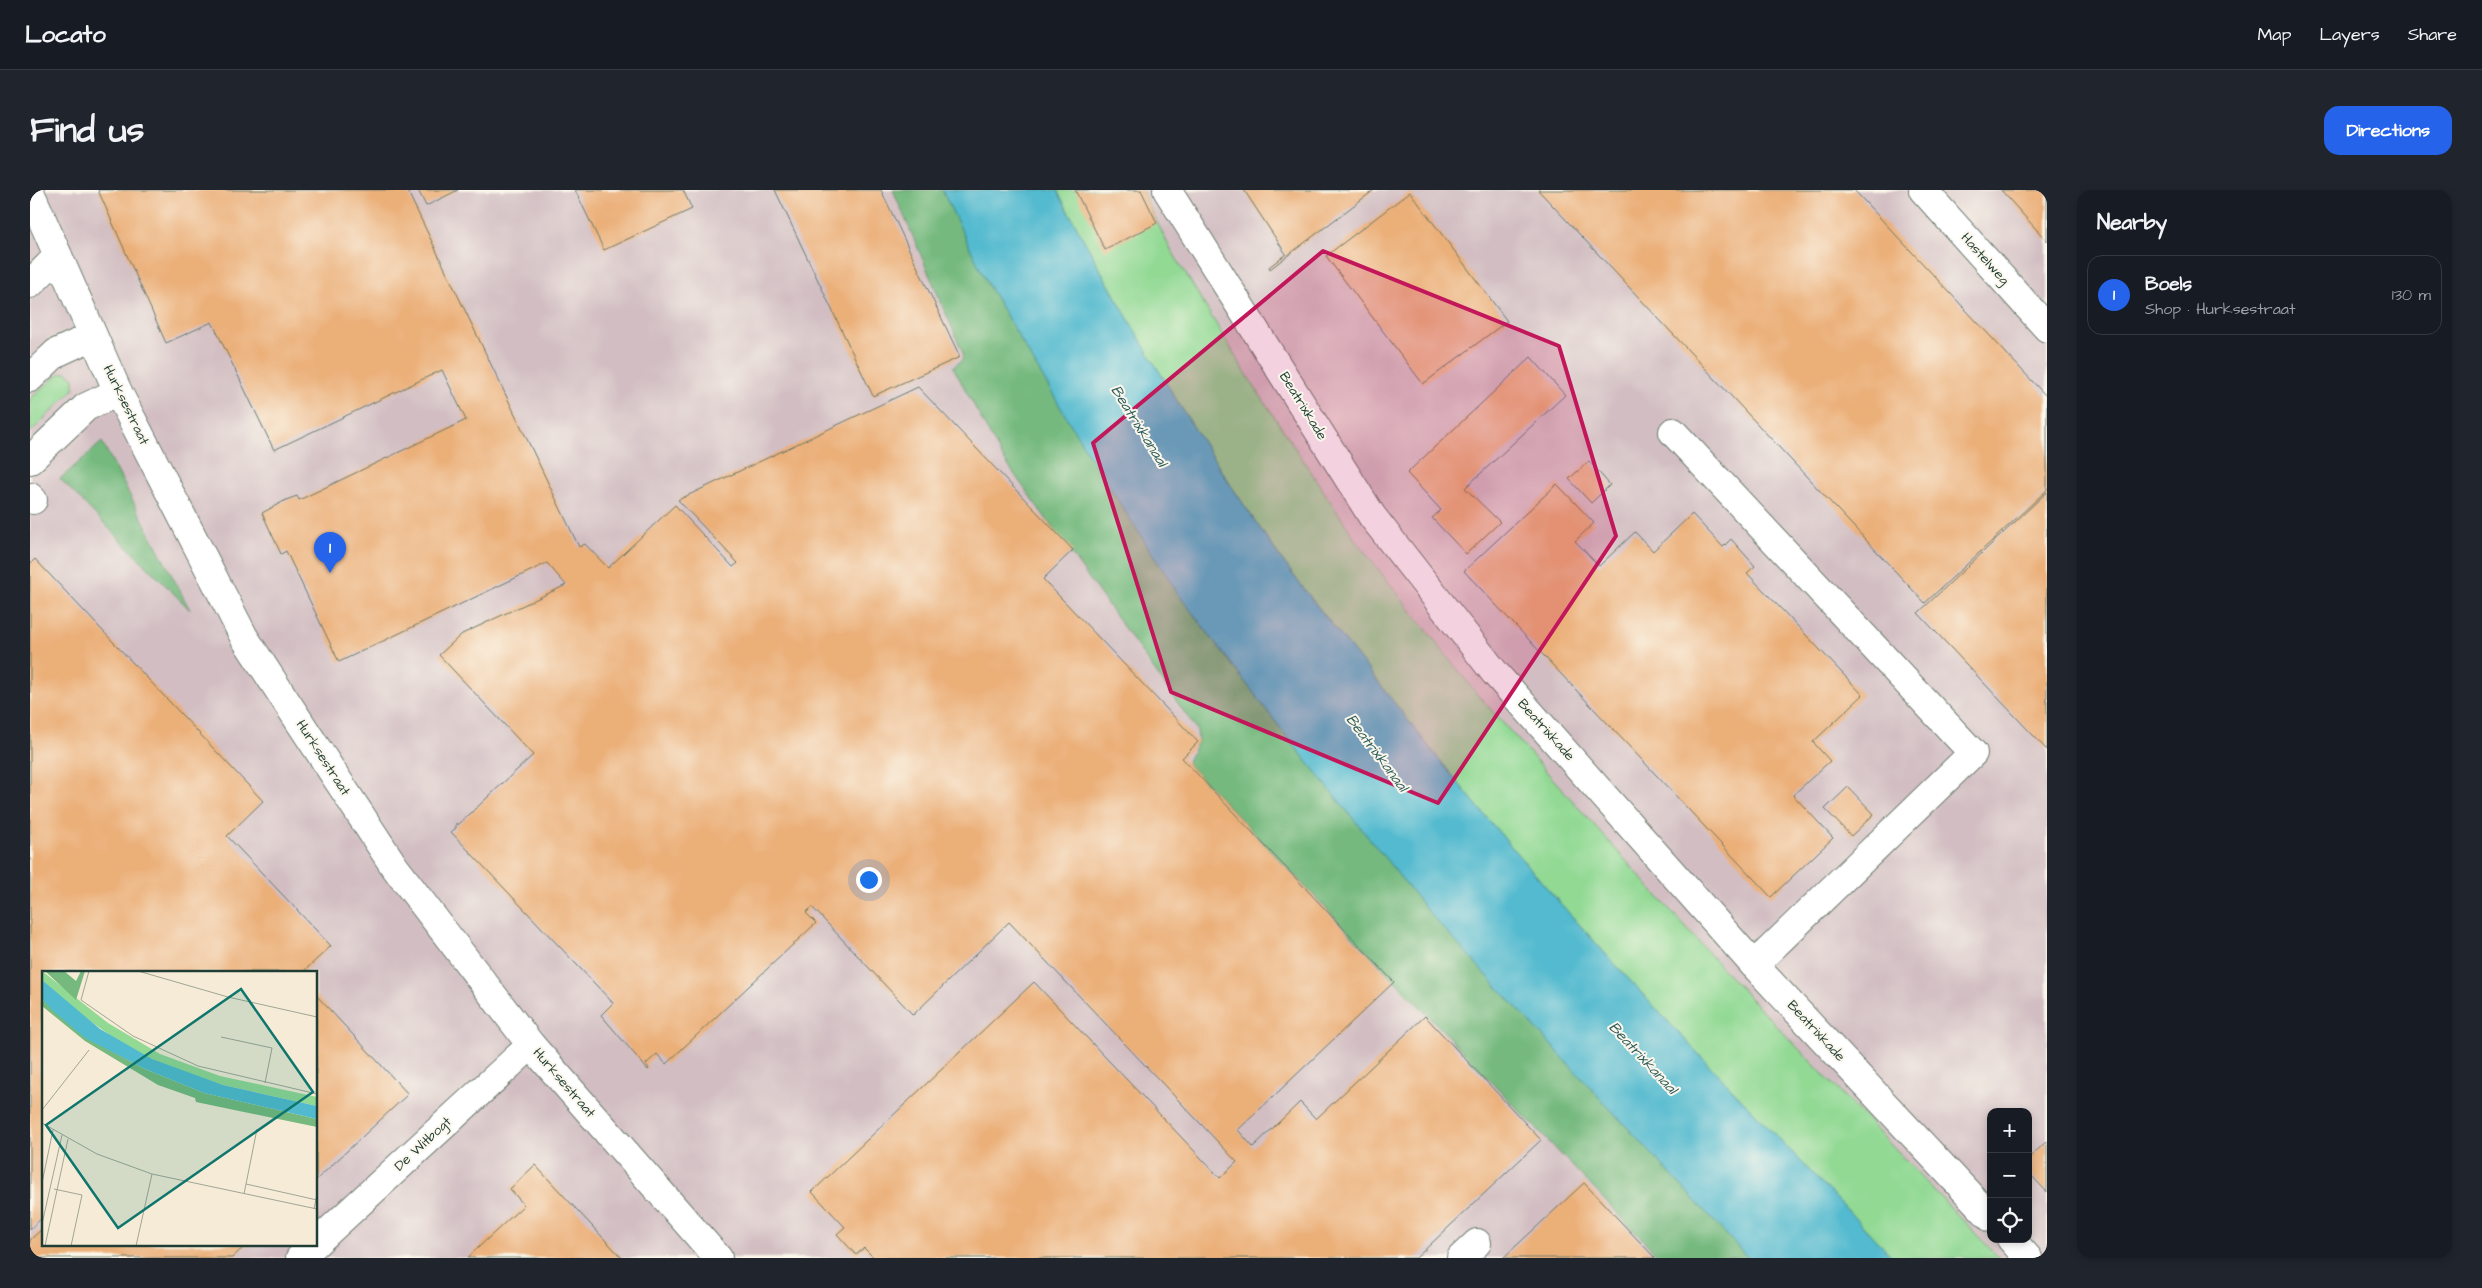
<!DOCTYPE html>
<meta charset="utf-8">
<style>
:root{--surface:#171b24;--page:#20242c;--text:#f1f3f6;--muted:#9ea1a6;--line:#363941;--accent:#2563eb}
body{margin:0;font-family:"Architects Daughter",sans-serif;background:var(--page);color:var(--text)}
.controls{position:absolute;right:15px;bottom:15px;display:grid;overflow:hidden;border-radius:10px;box-shadow:0 2px 8px #0003}
.controls button{width:45px;height:45px;display:grid;place-items:center;padding:0;border:0;border-bottom:1px solid var(--line);background:var(--surface);color:var(--text);font:25px sans-serif}
.you{position:absolute;left:838px;top:689px;width:18px;height:18px;margin:-12px;border:4px solid #fff;border-radius:50%;background:#1a73e8;box-shadow:0 0 0 8px #1a73e833}
.badge{display:grid;place-items:center;width:32px;height:32px;border-radius:50%;background:var(--accent);color:#fff;font-size:16px;font-weight:700}
.pin{position:absolute;translate:-50% -41px;filter:drop-shadow(0 1px 2px #0008)}
.pin::after{content:'';position:absolute;top:26px;width:18px;height:15px;background:inherit;clip-path:polygon(0 0,100% 0,50% 100%)}
.list{margin:0;padding:0;list-style:none}
h2{display:flex;justify-content:space-between;align-items:center;height:65px;margin:0;padding:0 20px;font-size:21px}
h2 small{font-size:16px;font-weight:400;color:var(--muted)}
.list li{display:grid;grid-template-columns:32px 1fr auto;gap:15px;align-items:center;box-sizing:border-box;height:80px;margin:0 10px 10px;padding:0 10px;border:1px solid var(--line);border-radius:15px}
.list b{display:block;font-size:19px;white-space:nowrap}
.list p{margin:0;font-size:16px;white-space:nowrap;color:var(--muted)}
.list em{font-size:16px;font-style:normal;color:var(--muted)}
.icon{flex:none;width:28px;height:28px;fill:none;stroke:currentColor;stroke-width:2;stroke-linecap:round;stroke-linejoin:round}
.map{position:relative;flex:none;width:2017px;height:1068px;overflow:hidden;border-radius:15px}
header{display:flex;align-items:center;gap:30px;box-sizing:border-box;height:70px;padding:0 25px;background:var(--surface);border-bottom:1px solid var(--line)}
header strong{font-size:24px}
nav{display:flex;gap:28px;margin-inline-start:auto;font-size:18px}
.intro{display:flex;align-items:center;justify-content:space-between;box-sizing:border-box;height:120px;padding:0 30px}
h1{margin:0;font-size:35px}
.button{padding:12px 22px;border-radius:15px;background:var(--accent);color:#fff;font-size:18px;font-weight:700}
main{display:flex;gap:30px;padding:0 30px}
aside{flex:1;background:var(--surface);border-radius:15px;box-shadow:0 2px 8px #0003}
.map>svg:first-child{display:block}
</style>
<header>
<strong>Locato</strong>
<nav><a>Map</a><a>Layers</a><a>Share</a></nav>
</header>
<div class="intro"><h1>Find us</h1><a class="button">Directions</a></div>
<main>
<div class="map">
<svg width="2017" height="1068" viewBox="0 0 2017 1068">
<rect width="100%" height="100%" fill="#fbf7ec"/>
<filter id="ink" filterUnits="userSpaceOnUse"><feTurbulence type="fractalNoise" baseFrequency=".02" numOctaves="2"/><feDisplacementMap in="SourceGraphic" scale="10" xChannelSelector="R" yChannelSelector="G"/><feConvolveMatrix kernelMatrix="1 2 1 2 8 2 1 2 1" color-interpolation-filters="sRGB"/></filter>
<filter id="wash" filterUnits="userSpaceOnUse"><feTurbulence type="fractalNoise" baseFrequency=".0096" numOctaves="4" result="noise"/><feDisplacementMap in="SourceGraphic" scale="20" xChannelSelector="R" yChannelSelector="G"/><feGaussianBlur stdDeviation="1.12" result="paint"/><feColorMatrix in="noise" values="0 0 0 0 0 0 0 0 0 0 0 0 0 0 0 0 0 1.4 0 .05"/><feComposite in="paint" operator="in"/></filter>
<g filter="url(#wash)">
<rect width="100%" height="100%" fill="#f6ebd6"/>
<path fill="#d2bec2" fill-rule="evenodd" d="M0,0H2017V1068H0ZM14,782H286V1054H14ZM1961,922H1998V1049H1961Z"/>
<g fill="#92d994" stroke="#588b64">
<path d="M1027,0H1111L1140,58L1220,190L1330,356L1447,504L1700,787L1969,1068H1863C1738,936 1609,806 1490,667C1441,610 1394,551 1348,492C1308,442 1267,393 1231,340C1156,231 1089,117 1027,0Z"/>
<path d="M36,182L44,188V199L0,243V209L29,184Z"/>
</g>
<g fill="#75b97e" stroke="#4a7b59">
<path d="M863,0H912L958,95L1060,267L1149,405L1254,543L1401,725L1718,1068H1630L1157,573L1168,551L1167,540L972,267L923,177L932,170L933,163Z"/>
<path d="M72,252L160,420L30,289Z"/>
</g>
<path fill="#52bacf" stroke="#387c82" d="M912,0H1027C1089,117 1156,231 1231,340C1267,393 1308,442 1348,492C1394,551 1441,610 1490,667C1609,806 1738,936 1863,1068H1718L1401,725L1254,543L1149,405L1060,267L958,95Z"/>
<g id="blocks">
<g fill="#ebaf78">
<path d="M68,0H377L549,357L555,354L578,378L645,315L703,377L708,373L648,310L888,197L1043,360L1013,389L1168,552L1152,568L1364,792L1208,940L1223,957L1270,912L1286,929L1395,826L1511,950L1386,1068H844L834,1058L826,1065L807,1044L815,1037L782,1002L1004,792L1190,988L1207,972L979,732L883,825L782,717L776,723L786,733L636,874L627,864L616,874L619,879L618,880L571,825L583,813L421,642L426,638V633L428,635L503,565L409,465L432,444L536,395L517,373L309,472L256,361L251,364L232,323L256,310L267,306L269,310L436,230L412,180L244,260L182,132L136,153Z"/>
<path d="M388,0H428L396,16Z"/>
<path d="M545,0H653L662,19L574,60Z"/>
<path d="M745,0H851L930,167L843,206Z"/>
<path d="M1045,0H1111L1127,33L1075,60Z"/>
<path d="M1214,0H1344L1240,79L1239,77L1256,64Z"/>
<path d="M1508,0H1824L2017,207V300L1895,413Z"/>
<path d="M1971,0H2017V51L1996,28Z"/>
<path d="M1380,2L1477,131L1393,194L1296,66Z"/>
<path d="M1501,167L1535,205L1435,298L1470,332L1436,364L1402,328L1411,320L1377,283Z"/>
<path d="M1559,271L1580,295L1561,313L1539,289Z"/>
<path d="M1527,294L1564,333L1545,351L1569,376L1605,342L1623,361L1662,324L1693,357L1701,349L1725,376L1717,383L1833,505L1783,552L1800,571L1763,605L1803,648L1741,707L1434,381Z"/>
<path d="M2017,302V560L1888,423Z"/>
<path d="M5,369L233,611L197,646L301,756L273,782H14V1026L0,1039V374Z"/>
<path d="M1818,597L1844,624L1821,646L1795,619Z"/>
<path d="M286,805L378,904L286,990Z"/>
<path d="M2017,951V1002L1998,982V969Z"/>
<path d="M505,975L592,1068H437L494,1015L480,999Z"/>
<path d="M1554,993L1625,1068H1473Z"/>
<path d="M14,1037V1054H217L202,1068H0V1050Z"/>
</g>
</g>
</g>
<g filter="url(#ink)">
<use href="#blocks" fill-opacity="0" stroke="#6a7a6d" stroke-width="1"/>
<g fill="none" stroke-linecap="round" stroke-linejoin="round">
<defs>
<g id="minor">
<path d="M1137,0L1342,326L1465,483L1724,775L1961,1028"/>
<path d="M1893,0L2017,138"/>
<path d="M0,2L88,202L214,447L364,676L501,855L688,1068"/>
<path d="M0,94L28,66"/>
<path d="M0,188L26,163L63,146"/>
<path d="M1643,242L1943,563L1724,775"/>
<path d="M0,270L56,217L88,202"/>
<path d="M0,307L3,310"/>
<path d="M1981,1049L1998,1068"/>
<path d="M286,1053L501,855"/>
<path d="M270,1068L285,1054"/>
<path d="M1431,1068L1447,1053"/>
</g>
</defs>
<use href="#minor" stroke="#6a7a6d" stroke-width="30"/>
<use href="#minor" stroke="#fff" stroke-width="28"/>
</g>
</g>
<path fill="#c2185b" fill-opacity="0.2" stroke="#c2185b" stroke-width="4" stroke-linejoin="round" d="M1293,61L1529,156L1586,346L1408,613L1141,502L1063,253Z"/>
<g text-anchor="middle" dominant-baseline="central" stroke-width="4" stroke-linejoin="round" paint-order="stroke">
<g font-size="14" fill="#1f3d34" stroke="#fbf7ec">
<text transform="translate(1955 69) rotate(48)">Hastelweg</text>
<text transform="translate(96 215) rotate(64)">Hurksestraat</text>
<text transform="translate(1273 216) rotate(58)">Beatrixkade</text>
<text transform="translate(1516 540) rotate(48)">Beatrixkade</text>
<text transform="translate(293 568) rotate(57)">Hurksestraat</text>
<text transform="translate(1786 841) rotate(47)">Beatrixkade</text>
<text transform="translate(534 893) rotate(49)">Hurksestraat</text>
<text transform="translate(393 954) rotate(-43)">De Witbogt</text>
</g>
<g font-size="15" font-style="italic" fill="#2c5c5b" stroke="#fbf7ec">
<text transform="translate(1109 236) rotate(58)">Beatrixkanaal</text>
<text transform="translate(1347 563) rotate(53)">Beatrixkanaal</text>
<text transform="translate(1613 868) rotate(47)">Beatrixkanaal</text>
</g>
</g>
<g transform="translate(12 781)">
<rect width="275" height="275" fill="#f6ebd6"/>
<path d="M0,0L66,52L118,83L178,105L275,126V135L181,114L119,93L79,72L34,40L0,9Z" fill="#92d994"/>
<path d="M3,0H22L34,10L39,0H43L34,29ZM0,28L43,66L103,98L162,122L275,148V156L154,131L153,127L116,114L43,70L0,35Z" fill="#75b97e"/>
<path d="M0,9L58,58L110,88L181,114L275,135V148L162,122L103,98L43,67L11,40L0,28Z" fill="#52bacf"/>
<path fill="none" stroke="#a0a595" stroke-width="1" d="M47,0L39,29L91,65L156,95L275,123M96,0L186,26L275,46M179,66L230,77L223,112M0,139L47,79M0,152L55,183L110,203L275,238M0,212L11,159M204,213L275,229M12,218L40,224L29,275M202,223L215,158M272,238L275,223M0,253L20,164M3,275L26,168M94,275L110,203"/>
<path fill="#0f766e" fill-opacity="0.15" stroke="#0f766e" stroke-width="2.5" d="M199,18L271,121L76,257L4,154Z"/>
<rect width="275" height="275" fill="none" stroke="#1f3d34" stroke-width="2.5"/>
</g>
</svg>
<div class="controls">
<button>+</button>
<button>−</button>
<button><svg class="icon" aria-label="locate" viewBox="0 0 24 24"><circle cx="12" cy="12" r="6"/><path d="M12 2v4M12 18v4M2 12h4M18 12h4"/></svg></button>
</div>
<div class="you"></div>
<div class="pin badge" style="left:300px;top:383px">1</div>
</div>
<aside>
<h2>Nearby<small></small></h2>
<ul class="list">
<li><span class="badge">1</span><div><b>Boels</b><p>Shop · Hurksestraat</p></div><em>130 m</em></li>
</ul>
</aside>
</main>
